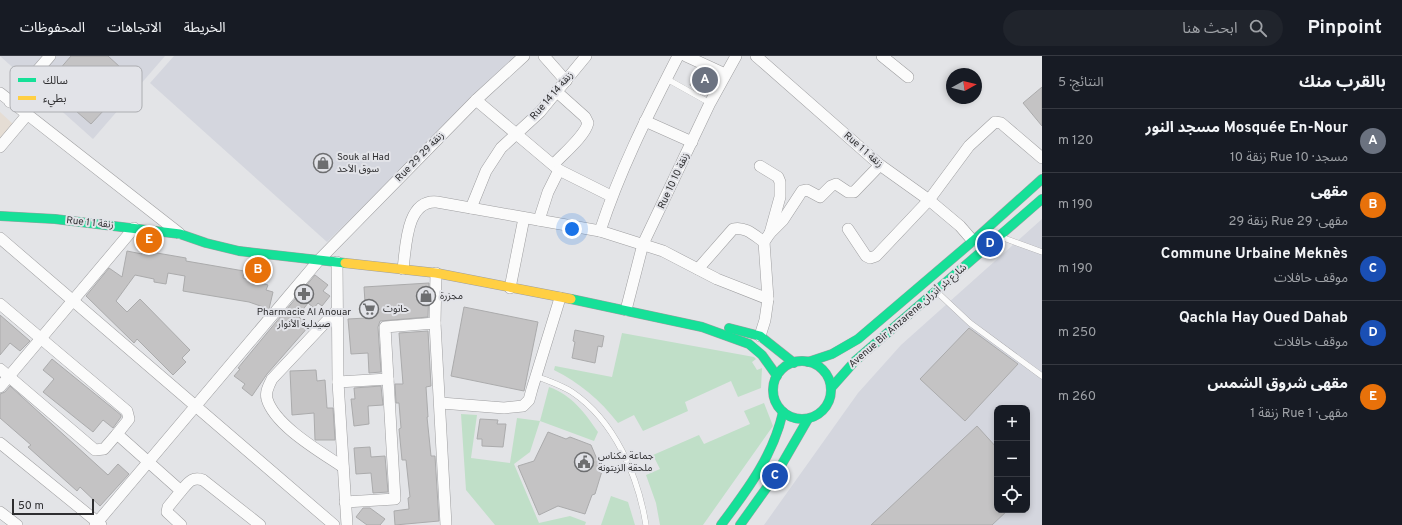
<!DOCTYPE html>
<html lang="ar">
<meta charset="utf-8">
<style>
:root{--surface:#171b24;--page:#20242c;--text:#f1f3f6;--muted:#9ea1a6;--line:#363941;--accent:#6d6e70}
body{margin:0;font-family:Overpass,"Noto Sans Arabic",sans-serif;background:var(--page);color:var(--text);direction:rtl}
.controls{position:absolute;right:12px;bottom:12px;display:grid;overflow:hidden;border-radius:8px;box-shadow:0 2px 6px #0003}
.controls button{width:36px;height:36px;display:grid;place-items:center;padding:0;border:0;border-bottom:1px solid var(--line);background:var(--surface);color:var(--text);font:20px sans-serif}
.compass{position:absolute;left:946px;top:12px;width:36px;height:36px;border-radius:50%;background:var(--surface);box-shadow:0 2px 6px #0003;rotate:82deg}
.scale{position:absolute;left:12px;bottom:10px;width:82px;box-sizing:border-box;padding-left:4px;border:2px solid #2e2e30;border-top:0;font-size:11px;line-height:14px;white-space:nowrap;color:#2e2e30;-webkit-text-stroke:3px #e2e3e8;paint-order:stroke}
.you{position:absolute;left:572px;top:173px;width:14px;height:14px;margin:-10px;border:3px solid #fff;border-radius:50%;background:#1a73e8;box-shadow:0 0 0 6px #1a73e833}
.badge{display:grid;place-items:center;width:26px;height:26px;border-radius:50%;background:var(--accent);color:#fff;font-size:13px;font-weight:700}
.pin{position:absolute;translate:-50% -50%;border:2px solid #fff;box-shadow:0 1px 4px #0006}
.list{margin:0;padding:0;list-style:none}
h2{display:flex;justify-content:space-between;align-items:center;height:52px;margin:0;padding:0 16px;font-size:17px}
h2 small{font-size:13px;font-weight:400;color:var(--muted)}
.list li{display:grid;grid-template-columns:26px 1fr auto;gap:12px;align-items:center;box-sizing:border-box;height:64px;padding:0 16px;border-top:1px solid var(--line)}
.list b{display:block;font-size:15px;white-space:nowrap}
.list p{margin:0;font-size:13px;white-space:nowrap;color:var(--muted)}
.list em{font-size:13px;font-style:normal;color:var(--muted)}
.icon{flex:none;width:22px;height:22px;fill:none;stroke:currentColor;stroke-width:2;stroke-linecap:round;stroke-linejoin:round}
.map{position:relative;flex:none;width:1042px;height:469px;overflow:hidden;direction:ltr}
header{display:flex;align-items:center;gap:24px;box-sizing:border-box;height:56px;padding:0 20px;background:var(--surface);border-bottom:1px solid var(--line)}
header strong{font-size:19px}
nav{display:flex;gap:22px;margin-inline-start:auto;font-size:14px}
.search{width:280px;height:36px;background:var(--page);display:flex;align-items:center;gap:10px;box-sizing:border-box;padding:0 14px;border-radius:22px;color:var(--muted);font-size:15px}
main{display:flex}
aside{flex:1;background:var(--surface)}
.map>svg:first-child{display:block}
</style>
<header>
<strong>Pinpoint</strong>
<div class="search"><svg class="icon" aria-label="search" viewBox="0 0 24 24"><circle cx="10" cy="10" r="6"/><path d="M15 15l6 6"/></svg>ابحث هنا</div>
<nav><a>الخريطة</a><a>الاتجاهات</a><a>المحفوظات</a></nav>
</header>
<main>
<aside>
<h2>بالقرب منك<small>النتائج: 5</small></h2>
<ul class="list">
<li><span class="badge" style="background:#6b7280">A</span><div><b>Mosquée En-Nour مسجد النور</b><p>مسجد · Rue 10 زنقة 10</p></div><em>120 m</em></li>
<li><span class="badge" style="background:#e8710a">B</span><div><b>مقهى</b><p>مقهى · Rue 29 زنقة 29</p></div><em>190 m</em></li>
<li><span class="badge" style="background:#1a4fb4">C</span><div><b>Commune Urbaine Meknès</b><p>موقف حافلات</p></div><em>190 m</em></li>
<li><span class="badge" style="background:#1a4fb4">D</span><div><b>Qachla Hay Oued Dahab</b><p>موقف حافلات</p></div><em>250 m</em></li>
<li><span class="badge" style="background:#e8710a">E</span><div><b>مقهى شروق الشمس</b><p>مقهى · Rue 1 زنقة 1</p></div><em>260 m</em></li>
</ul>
</aside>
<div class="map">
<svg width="1042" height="469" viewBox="0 0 1042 469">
<rect width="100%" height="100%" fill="#e3e4e7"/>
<g fill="#d4d6de" fill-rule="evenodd">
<path d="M0,0H165L93,83Z"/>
<path d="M174,0H518L327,186L150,27Z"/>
<path d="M1042,163V469H764L858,337L901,289ZM997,352H1027V454H997Z"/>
</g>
<path fill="#e5ddd4" d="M0,56L13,68L0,84Z"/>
<g fill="#c0dfc8">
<path d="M622,277L754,301L756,303L752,306L757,314L762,312L761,332L738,341L731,325L685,346L688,355L643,375L634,359L618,367C600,344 580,327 554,314L555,310L612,321Z"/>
<path d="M549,331C572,339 585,357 598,376L594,385L540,365L530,396L514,408L539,467L570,460L586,466L585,469H495L466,434L461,358L477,359L471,402L510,407L517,362L540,365Z"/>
<path d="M764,347L773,370L703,469H660L656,447L646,419L660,413L653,399L699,379L704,388L750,368L744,355Z"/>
<path d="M611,440L628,446L635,469H601Z"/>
</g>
<g fill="#c4c3c4" stroke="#ababac">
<path d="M71,0H108L133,23L91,68L46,29Z"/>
<path d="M697,13L716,22L707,38L690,29Z"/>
<path d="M1042,31V70L1023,47Z"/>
<path d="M143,192L157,195V197L186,202V205L244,215L243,222L268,229L266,234L273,236L269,253L249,246L183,235L185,220L168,217L166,228L154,226V223L135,219L116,245L127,256L140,243L190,294L182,302L186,306L173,319L137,283L134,287L86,240L109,212L122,221L127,195L142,198Z"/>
<path d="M315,219L328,229L323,235L330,240L322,250L318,247L314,252L308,247L298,260L309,270L267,318L252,340L242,332L245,328L234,320L240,313L238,312Z"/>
<path d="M429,227L428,261L380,265L378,271L381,316L369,317L368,297L351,298L348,263L366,262L364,231Z"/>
<path d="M464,251L538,266L524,335L451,320Z"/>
<path d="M0,259L30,285L20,295L10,287L0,299Z"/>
<path d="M969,272L1018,308L965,365L920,323Z"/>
<path d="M575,274L604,280L602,291L598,290L595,307L572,302L575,286L573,285Z"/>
<path d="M428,275L431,330L426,331L428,361H427L431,400H435L439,465L395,469L394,455L409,453L408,442L410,441L406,404H402L399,373L401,372L399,347H396L395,328H403L399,277Z"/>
<path d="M52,303L121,359V361L113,372L103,364L93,376L43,336L54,323L43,314Z"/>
<path d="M316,314L317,325L325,324L327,352H333L335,384H315L314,357L292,359L290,315Z"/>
<path d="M10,330L108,419L118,408L129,418L100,450L80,431L77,435L28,391L31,389L0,362V338L5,336Z"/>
<path d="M381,330L383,349L368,350L369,368L354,370L351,343H355L354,332Z"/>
<path d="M480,363L498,364L497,368H506L503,391L482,390V383H477Z"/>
<path d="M977,370L997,392V454H1008L992,469H871Z"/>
<path d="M548,376L566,383L570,381L591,389L602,415L595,438L592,439L585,458L558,450L539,459L518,410L534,405Z"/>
<path d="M370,391L371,401L385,400L388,436L373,437L371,417L356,418L354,392Z"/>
<path d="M363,452H370L385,463L380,469H367L356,461Z"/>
</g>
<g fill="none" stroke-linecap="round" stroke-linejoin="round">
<defs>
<g id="lane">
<path d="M667,23L710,47"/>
<path d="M1001,181L1042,196"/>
<path d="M938,237L970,267L1042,320"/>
<path d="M536,320C548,325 561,329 572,336C615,365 638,420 646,469"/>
</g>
<g id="street">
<path d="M544,0L566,25"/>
<path d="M686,0L725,18"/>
<path d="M756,0L880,109L929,144L960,170L973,185"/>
<path d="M882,0L908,21"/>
<path d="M0,37L179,177"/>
<path d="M476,44L559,114L611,140"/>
<path d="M10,46L50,0"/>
<path d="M645,65L692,86"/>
<path d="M0,91L27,59"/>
<path d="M554,108C563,98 585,80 588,67L585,61L557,36"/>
<path d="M760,110L778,121L780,126V141L770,177L764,186L768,243L765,264L760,280"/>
<path d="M471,152L486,115L501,92L540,56L586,0"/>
<path d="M539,164L548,136L559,114"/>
<path d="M848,173L866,200L870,202L876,200L929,144L969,90L995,66L1001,67L1042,102"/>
<path d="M600,175C621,111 648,59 678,0"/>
<path d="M770,177L783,164L802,135L807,134L820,141L831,130L836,128L848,136H854L880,109"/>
<path d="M0,182L334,469"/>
<path d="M337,206L338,326L347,469"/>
<path d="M403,213C406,191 406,143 437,146L600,175L663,195L717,223L768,243"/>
<path d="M698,213L733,173C745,170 754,179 764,186"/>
<path d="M436,217L435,267L446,469"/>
<path d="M510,232L524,162"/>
<path d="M0,248L127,355L129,363L117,378L181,435L168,451L167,456L181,469"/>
<path d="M337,254L272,323C269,329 265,336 267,343C275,370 321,396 343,411"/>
<path d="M626,254L643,188L710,47L736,0"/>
<path d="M0,313L95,394L104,393L117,378"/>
<path d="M338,326L388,323"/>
<path d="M0,331L134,172"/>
<path d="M441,347L504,352L523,350L529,344L532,333L560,242"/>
<path d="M0,387L101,469"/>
<path d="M181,435C188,427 192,420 203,424L260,469"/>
<path d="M345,446L395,443L385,271L435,267"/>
<path d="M0,456L17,469"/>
<path d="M95,469L319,204L476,44L524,0"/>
</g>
<g id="fast">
<path d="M0,160L55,163L180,178L206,187L239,195L345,207"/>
<path d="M571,243L702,271L749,288L762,299L777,320"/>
<path d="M729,272L760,280L794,307"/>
<circle cx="802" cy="334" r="29"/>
<path d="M808,306L832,298L858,283L973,185L1042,123"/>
<path d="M831,332L855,305L1042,143"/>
<path d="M721,469C748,433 773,400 783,356"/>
<path d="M740,469L775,420L808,363"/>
</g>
<path id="slow" d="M345,207L436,217L571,243"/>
</defs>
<use href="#lane" stroke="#9e9ea0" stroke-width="6"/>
<use href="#street" stroke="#9e9ea0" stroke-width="12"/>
<use href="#fast" stroke="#9e9ea0" stroke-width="10"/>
<use href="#slow" stroke="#9e9ea0" stroke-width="10"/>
<use href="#lane" stroke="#fbfbfb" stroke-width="5.5"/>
<use href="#street" stroke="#fbfbfb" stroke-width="11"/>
<use href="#fast" stroke="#16e098" stroke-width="9"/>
<use href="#slow" stroke="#ffcf43" stroke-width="9"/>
</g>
<defs>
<symbol id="shop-ring" viewBox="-11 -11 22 22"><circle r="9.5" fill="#e2e3e8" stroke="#6d6e70" stroke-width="1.5"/><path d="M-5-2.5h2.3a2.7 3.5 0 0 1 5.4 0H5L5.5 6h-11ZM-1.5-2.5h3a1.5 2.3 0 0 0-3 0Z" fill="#6d6e70"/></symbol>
<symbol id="pharmacy-ring" viewBox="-11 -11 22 22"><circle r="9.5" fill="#e2e3e8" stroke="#6d6e70" stroke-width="1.5"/><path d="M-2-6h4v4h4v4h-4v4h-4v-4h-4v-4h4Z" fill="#6d6e70"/></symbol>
<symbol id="supermarket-ring" viewBox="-11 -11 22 22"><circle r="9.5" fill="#e2e3e8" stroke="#6d6e70" stroke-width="1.5"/><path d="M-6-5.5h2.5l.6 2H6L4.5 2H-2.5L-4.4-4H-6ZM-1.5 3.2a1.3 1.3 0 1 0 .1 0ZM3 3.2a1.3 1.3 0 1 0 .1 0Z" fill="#6d6e70"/></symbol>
<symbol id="civic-ring" viewBox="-11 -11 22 22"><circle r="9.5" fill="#e2e3e8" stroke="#6d6e70" stroke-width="1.5"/><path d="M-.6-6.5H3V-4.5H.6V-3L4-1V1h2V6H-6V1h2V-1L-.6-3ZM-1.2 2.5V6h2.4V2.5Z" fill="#6d6e70"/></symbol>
</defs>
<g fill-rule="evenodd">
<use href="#shop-ring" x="312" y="96" width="22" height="22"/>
<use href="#pharmacy-ring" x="293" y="227" width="22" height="22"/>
<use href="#shop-ring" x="415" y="229" width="22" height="22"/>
<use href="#supermarket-ring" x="358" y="242" width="22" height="22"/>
<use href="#civic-ring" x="573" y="395" width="22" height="22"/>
</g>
<g text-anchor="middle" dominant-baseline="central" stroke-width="4" stroke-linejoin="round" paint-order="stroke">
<g font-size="10" fill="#2e2e30" stroke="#e2e3e8">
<text transform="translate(552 40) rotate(-49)">Rue 14 زنقة 14</text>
<text transform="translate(863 94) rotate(41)">Rue 1 زنقة 1</text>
<text transform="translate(420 101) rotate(-46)">Rue 29 زنقة 29</text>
<text transform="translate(674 125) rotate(-65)">Rue 10 زنقة 10</text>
<text transform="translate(90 167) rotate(6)">Rue 1 زنقة 1</text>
<text transform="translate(908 260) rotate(-41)">Avenue Bir Anzarene شارع بئر أنزران</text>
</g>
<g font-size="10" fill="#2e2e30" stroke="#e2e3e8" text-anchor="start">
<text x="337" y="101">Souk al Had<tspan x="337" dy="12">سوق الأحد</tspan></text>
<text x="440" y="240">مجزرة</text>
<text x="383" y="253">حانوت</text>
<text x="304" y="256" text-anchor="middle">Pharmacie Al Anouar<tspan x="304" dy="12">صيدلية الأنوار</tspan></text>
<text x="598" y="400">جماعة مكناس<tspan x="598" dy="12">ملحقة الزيتونة</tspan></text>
</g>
</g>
<rect x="10" y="10" width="132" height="46" rx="6" fill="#e2e3e8" stroke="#acadb1" stroke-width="1"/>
<rect x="18" y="22" width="18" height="4" fill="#16e098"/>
<rect x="18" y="40" width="18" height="4" fill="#ffcf43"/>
<g font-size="11" fill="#2e2e30">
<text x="43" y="28">سالك</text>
<text x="43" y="46">بطيء</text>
</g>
</svg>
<div class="controls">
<button>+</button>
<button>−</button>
<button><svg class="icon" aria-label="locate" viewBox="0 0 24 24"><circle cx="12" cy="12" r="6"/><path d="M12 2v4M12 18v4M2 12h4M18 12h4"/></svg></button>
</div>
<svg class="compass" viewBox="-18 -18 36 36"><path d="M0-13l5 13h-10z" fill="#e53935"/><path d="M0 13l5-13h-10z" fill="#9ea1a6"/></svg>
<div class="scale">50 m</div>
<div class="you"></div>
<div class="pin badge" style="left:705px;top:24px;background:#6b7280">A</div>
<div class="pin badge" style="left:258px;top:214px;background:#e8710a">B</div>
<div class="pin badge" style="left:775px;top:420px;background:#1a4fb4">C</div>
<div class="pin badge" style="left:990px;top:188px;background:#1a4fb4">D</div>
<div class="pin badge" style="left:149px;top:184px;background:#e8710a">E</div>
</div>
</main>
